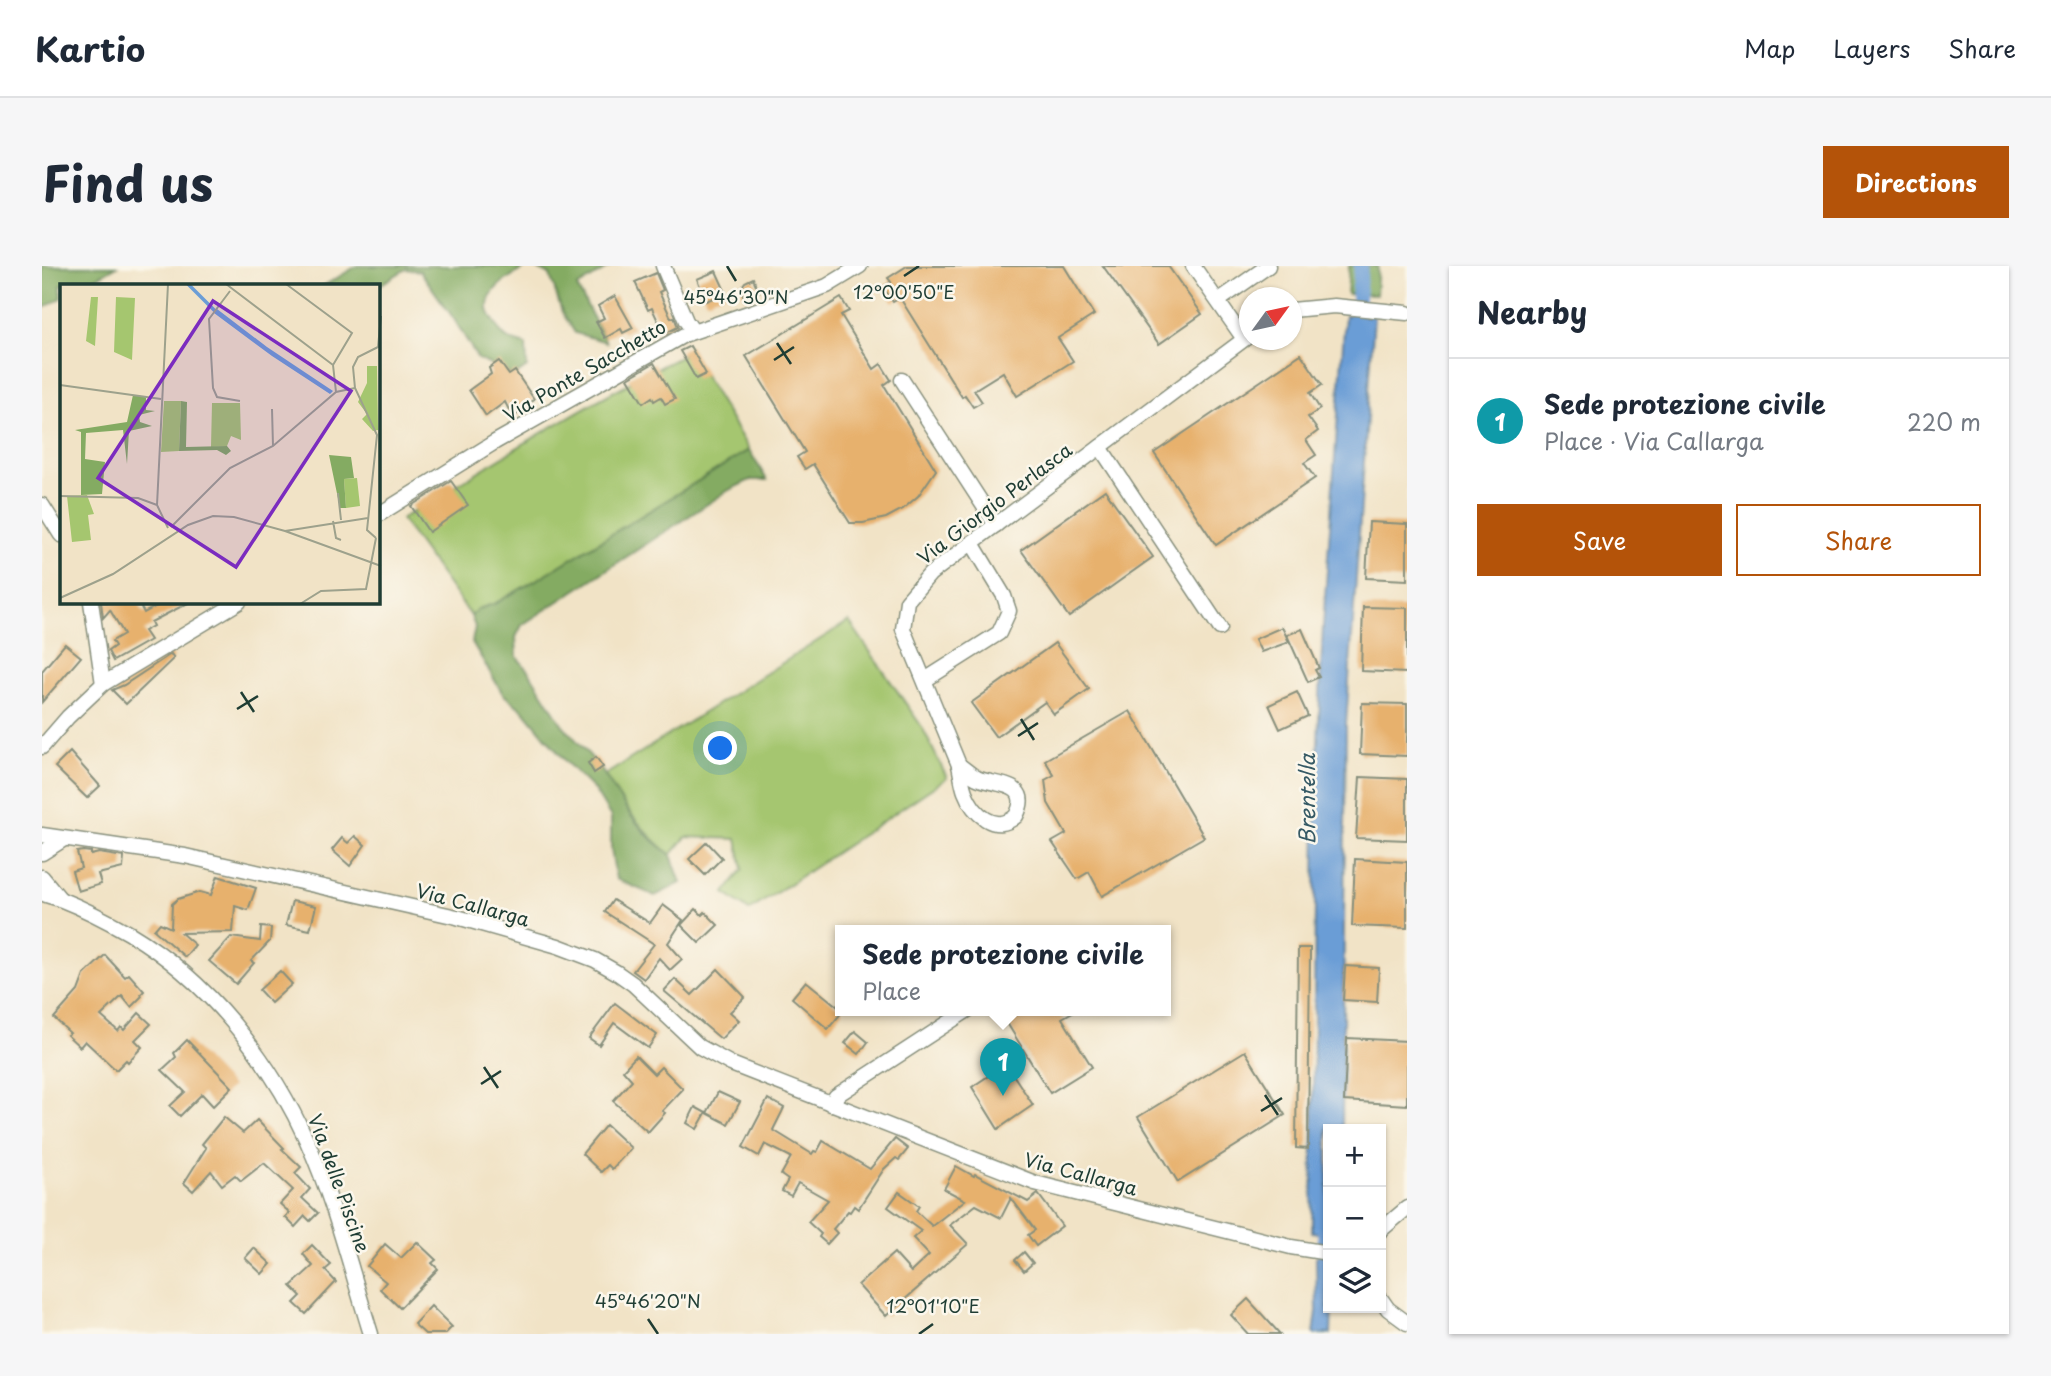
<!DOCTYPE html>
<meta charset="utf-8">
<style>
:root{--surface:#fff;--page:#f6f6f7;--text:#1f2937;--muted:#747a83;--line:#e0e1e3;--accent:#b45309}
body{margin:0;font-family:"Playpen Sans",sans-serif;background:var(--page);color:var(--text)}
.controls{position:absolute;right:21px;bottom:21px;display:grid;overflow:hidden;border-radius:0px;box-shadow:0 2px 5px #0004}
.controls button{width:63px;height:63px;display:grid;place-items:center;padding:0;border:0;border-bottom:2px solid var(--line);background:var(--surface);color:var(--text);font:35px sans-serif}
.compass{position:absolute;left:1197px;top:21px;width:63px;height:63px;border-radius:50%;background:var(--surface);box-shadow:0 2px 5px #0004;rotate:57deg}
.you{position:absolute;left:679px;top:483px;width:24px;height:24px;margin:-18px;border:5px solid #fff;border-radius:50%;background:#1a73e8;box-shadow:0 0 0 10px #1a73e833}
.badge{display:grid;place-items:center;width:46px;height:46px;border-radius:50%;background:var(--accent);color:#fff;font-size:23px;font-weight:700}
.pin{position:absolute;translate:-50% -58px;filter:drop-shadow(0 2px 4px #0008)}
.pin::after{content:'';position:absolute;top:37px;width:24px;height:21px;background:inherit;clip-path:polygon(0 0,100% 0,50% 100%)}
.popup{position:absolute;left:793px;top:659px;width:336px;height:91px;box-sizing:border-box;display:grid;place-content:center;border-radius:0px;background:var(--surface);filter:drop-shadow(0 2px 5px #0005);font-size:23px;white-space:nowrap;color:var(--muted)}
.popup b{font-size:26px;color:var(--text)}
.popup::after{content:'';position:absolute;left:50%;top:100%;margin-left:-14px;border:14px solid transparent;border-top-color:var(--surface)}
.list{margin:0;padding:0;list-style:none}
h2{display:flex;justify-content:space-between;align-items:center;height:91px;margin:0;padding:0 28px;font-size:30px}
h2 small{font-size:23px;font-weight:400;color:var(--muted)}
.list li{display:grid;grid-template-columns:46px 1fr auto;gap:21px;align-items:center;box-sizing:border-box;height:126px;padding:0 28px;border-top:2px solid var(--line)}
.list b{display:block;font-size:26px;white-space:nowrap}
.list p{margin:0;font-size:23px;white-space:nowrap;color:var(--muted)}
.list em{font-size:23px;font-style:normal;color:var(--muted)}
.actions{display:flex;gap:14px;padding:21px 28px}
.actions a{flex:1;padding:16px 0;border:2px solid var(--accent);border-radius:0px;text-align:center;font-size:24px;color:var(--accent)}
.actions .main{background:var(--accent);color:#fff}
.icon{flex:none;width:38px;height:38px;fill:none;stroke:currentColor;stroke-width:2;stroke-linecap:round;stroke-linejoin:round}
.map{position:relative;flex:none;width:1365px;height:1068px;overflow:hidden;border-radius:0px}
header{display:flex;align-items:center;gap:42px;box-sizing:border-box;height:98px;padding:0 35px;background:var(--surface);border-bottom:2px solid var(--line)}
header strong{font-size:33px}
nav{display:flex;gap:38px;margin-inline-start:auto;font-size:24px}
.intro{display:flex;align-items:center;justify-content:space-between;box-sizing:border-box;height:168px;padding:0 42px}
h1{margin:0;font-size:49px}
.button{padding:18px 32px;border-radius:0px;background:var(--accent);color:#fff;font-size:24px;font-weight:700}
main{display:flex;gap:42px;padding:0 42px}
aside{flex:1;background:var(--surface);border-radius:0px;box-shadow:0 2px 5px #0004}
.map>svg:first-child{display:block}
</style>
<header>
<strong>Kartio</strong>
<nav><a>Map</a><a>Layers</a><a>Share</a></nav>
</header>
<div class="intro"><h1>Find us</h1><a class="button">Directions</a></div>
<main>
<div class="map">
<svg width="1365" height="1068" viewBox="0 0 1365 1068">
<rect width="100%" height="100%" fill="#fbf7ec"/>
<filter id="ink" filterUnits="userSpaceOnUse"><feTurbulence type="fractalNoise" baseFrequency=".0143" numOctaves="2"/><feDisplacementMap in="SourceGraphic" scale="14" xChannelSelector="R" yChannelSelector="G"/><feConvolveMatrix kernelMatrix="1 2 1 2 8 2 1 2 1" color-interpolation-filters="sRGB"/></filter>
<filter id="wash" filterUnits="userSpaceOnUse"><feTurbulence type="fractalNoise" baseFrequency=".00686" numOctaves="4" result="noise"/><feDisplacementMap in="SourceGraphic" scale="28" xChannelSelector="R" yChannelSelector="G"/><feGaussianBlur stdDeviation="1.57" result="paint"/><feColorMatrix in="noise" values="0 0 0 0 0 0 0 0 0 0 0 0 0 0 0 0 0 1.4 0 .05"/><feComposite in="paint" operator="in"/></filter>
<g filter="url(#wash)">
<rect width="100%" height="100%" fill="#f1e3c6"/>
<g fill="#a5c66f" stroke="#628252" stroke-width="2">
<path d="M648,86L707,184L501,310L452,338L436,343L429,350L359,253C454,195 548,134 648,86Z"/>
<path d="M807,355L880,461L905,512L707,645L683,627L701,603L695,573L644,571L629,589C599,564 583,542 563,509Z"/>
</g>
<g fill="#84ab62" stroke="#52744b" stroke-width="2">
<path d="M0,0H75L42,19H19V32L0,43Z"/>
<path d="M315,0H486C471,9 444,22 446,43C447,48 451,54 454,58C461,73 469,75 484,79L485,101L472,110L436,93L412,53L378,5L364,3L336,20L283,19Z"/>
<path d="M489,0H569L535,21L564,76L533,67L520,46L508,9Z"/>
<path d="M1307,0H1336L1334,29L1305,28Z"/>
<path d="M707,184L725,214H708L687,224L480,359L474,371L475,391L488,407L520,458L557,500L589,550L606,570L629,589L639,617L613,630L574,613L569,583V551L553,525L524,496L483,446L461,428L430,376L433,361L429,350L436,343L452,338L501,310Z"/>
</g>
<g fill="#6b9dd6" stroke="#456d85" stroke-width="2">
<path d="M1303,49L1332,50L1304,458L1300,863H1286V969L1270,966L1274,520L1281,360Z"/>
<path d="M1274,990L1286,991V1042H1290L1289,1068H1272L1275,1045Z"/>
</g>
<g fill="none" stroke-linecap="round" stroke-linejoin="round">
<g stroke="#6b9dd6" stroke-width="14">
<path d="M1314,54L1319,0"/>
<path d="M1282,949L1283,998"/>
</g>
</g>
<g id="blocks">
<g fill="#e7b16d">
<path d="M865,0H1022L1052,49L1016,72L1031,95L975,130L961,106L932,124L940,136L931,141L923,129L920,131L858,32L851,36L841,21L849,16L846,12Z"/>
<path d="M1061,0H1126L1160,48L1117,78Z"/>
<path d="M674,5L684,27L664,35L655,13Z"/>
<path d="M614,7L621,24L617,26L629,52L632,51L636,61L622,68L610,42L606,44L593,16Z"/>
<path d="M711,12L717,26L702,32L699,22L703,16Z"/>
<path d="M573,30L591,62L581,67L579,63L563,72L554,56L562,52L556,40Z"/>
<path d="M799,32L807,45L799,49L832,103L839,98L849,114L842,119L894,204L876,230L861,243L844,252L821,257H808L771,198L763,203L755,191L763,186L704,90Z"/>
<path d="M648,80L664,108L654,113L638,85Z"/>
<path d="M1259,88L1280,119L1268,127L1278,143L1266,151L1276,165L1264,174L1274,189L1262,197L1273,212L1174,279L1112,187Z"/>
<path d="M457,95L467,109L473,105L492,133L471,152L463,136L444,150L427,124L449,108L447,102Z"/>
<path d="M612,97L633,133L623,138L619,131L612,135L610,131L601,137L586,112Z"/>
<path d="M409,215L426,239L387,266L369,240Z"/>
<path d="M1063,224L1111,291L1027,351L979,284Z"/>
<path d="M1327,256L1365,258V314L1324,312Z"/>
<path d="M59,336H96L102,347L122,336H148L109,356L111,360L102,365L108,374L71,395L66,385L73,380L70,375L82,368L68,344L61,352Z"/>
<path d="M1321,341L1365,342V407L1319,405Z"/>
<path d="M1240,361L1247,376L1219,386L1213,373Z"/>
<path d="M1260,363L1277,402L1273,404L1277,411L1266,416L1245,369Z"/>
<path d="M1013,377L1047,423L1012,448L1003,436L954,471L929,437Z"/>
<path d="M23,378L39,391L0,436V405Z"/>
<path d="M129,388L132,392L84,438L70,424L82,419Z"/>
<path d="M1255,426L1266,450L1238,463L1227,439Z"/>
<path d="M1320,437L1365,438V490L1318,488Z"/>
<path d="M1088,445L1162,571L1060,630L1047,606L1035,613L1010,576L1024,568L1006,537L1003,514L1012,509L1003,494Z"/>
<path d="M28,486L58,520L45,532L13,501Z"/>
<path d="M554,491L561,501L552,507L546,497Z"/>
<path d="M1318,511L1365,513V574L1314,572Z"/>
<path d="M313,570L323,579L308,600L290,584L300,572L306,577Z"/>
<path d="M665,576L680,592L663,609L647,593Z"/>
<path d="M41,585L49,586V589L57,587L82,591L81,602L56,608L59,618L36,625L30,605L39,602L35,586Z"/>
<path d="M1313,593L1365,596V662L1310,660Z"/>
<path d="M176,610L214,622L206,644L193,640L191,666L139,667L153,679L143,691L112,664L118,657L129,662L130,638L136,633L158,626L169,629Z"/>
<path d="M571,634L608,657L621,639L641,654L626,677L640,693L628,704L617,692L602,713L591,705L612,678L563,646Z"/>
<path d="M250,635L274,640L268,664L244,659Z"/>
<path d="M654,643L660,649L663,646L676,659L657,677L639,659Z"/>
<path d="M219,661L229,662L228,675L209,695L212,697L194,718L167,695L189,671L218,675Z"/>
<path d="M1256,682H1268L1266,883L1254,882Z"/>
<path d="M63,689L83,711L87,708L102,725L99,728L100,730L89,741L80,730L59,750L76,765L79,761L82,764L97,747L109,758L93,774L100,781L86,796L84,794L74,804L43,775L38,781L25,769L28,767L12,752L36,725L42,709Z"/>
<path d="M1303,700L1337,702L1335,736L1301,734Z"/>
<path d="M676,703L703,731L688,746L697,754L679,773L622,725L633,713L650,729Z"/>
<path d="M238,705L250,718L229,737L217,724Z"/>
<path d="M764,715L801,745L786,763L750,732Z"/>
<path d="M573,737L615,769L606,782L572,757L557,779L547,772Z"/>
<path d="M957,744H1034L1020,752L1050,801L1008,827Z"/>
<path d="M813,765L826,776L817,788L803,777Z"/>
<path d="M1305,772L1365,775V839L1302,835Z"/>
<path d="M145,774L190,821L171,840L160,828L138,850L128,840L143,826L120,804L134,791L132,787Z"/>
<path d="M1203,785L1243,849L1136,916L1096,851Z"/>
<path d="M594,790L612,808L619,801L641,823L620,845L623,847L606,866L571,835L590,814L581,804Z"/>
<path d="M964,798L991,839L956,863L930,821Z"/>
<path d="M676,826L698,836L686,858L665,847Z"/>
<path d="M726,833L742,842L731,864L770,888L772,885L775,886L781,875L828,903L853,873L866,883L857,894L854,892L842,903L816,943L812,940L808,946L806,945L791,963L795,967L785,978L777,971L779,968L766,956L786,934L756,917L749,930L740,925L746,914L739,909L749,891L723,878L717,890L701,881Z"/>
<path d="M653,841L664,847L655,863L645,857Z"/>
<path d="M182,851L201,867L215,854L242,882L240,883L259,901L253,907L268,923L260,932L276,947L268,955L263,950L253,961L243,951L248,947L238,938L251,924L222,897L199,915L193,909L180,919L169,905L151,925L142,917L164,882L160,878Z"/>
<path d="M564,859L589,882L570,903L566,899L559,906L540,888Z"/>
<path d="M914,900L932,910L933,908L986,936L996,928L1020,960L994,980L986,969L993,964L969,932L959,952L934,939L908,959L926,978L844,1050L816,1019L852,987L869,1006L887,989L871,972L879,965L846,941L857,926L877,940L874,945L890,960L923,934L902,923Z"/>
<path d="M375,976L394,994L390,997L396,1003L358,1042L338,1023L344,1016L325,1000L343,978L359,992Z"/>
<path d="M270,979L289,999L283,1004L294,1016L264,1048L252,1037L259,1030L249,1020L271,1000L261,988Z"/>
<path d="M212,982L229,998L220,1008L203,992Z"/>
<path d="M982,986L991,997L982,1005L973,994Z"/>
<path d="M1206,1033L1238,1068H1206L1189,1049Z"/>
<path d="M389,1040L410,1061L403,1068H383L372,1058Z"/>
</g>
</g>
</g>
<g filter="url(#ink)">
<use href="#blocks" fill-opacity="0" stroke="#88907d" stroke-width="2"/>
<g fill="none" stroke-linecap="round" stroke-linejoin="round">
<defs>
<g id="minor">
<path d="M621,0L644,55L651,65"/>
<path d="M1151,0L1202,73"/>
<path d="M1176,35L1226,0"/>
<path d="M1250,44L1292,40L1365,47"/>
<path d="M860,114L954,259"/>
<path d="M1058,181L1178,362"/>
<path d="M0,239L19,269"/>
<path d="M336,249L453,176L642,69L785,20L818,0"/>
<path d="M49,336L61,418"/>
<path d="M883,414L957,367L967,345L962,330L930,277"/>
<path d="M0,481L26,451L61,418L197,336"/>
<path d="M917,499L861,363L865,335L888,308L1208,69"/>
<path d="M917,499C923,503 929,509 935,512C952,520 992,515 974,550C953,569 931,547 923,526C920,518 919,508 917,499Z"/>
<path d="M0,569L143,590L415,651L516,680L553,694L574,706L591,718L658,781L689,798L993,917L1249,981L1286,987"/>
<path d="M0,587L22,573"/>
<path d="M0,611L18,633"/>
<path d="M0,627C6,631 13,631 20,634C43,643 66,655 87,667C166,714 228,793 265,875C293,937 309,1004 329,1068"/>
<path d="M789,838L794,830L926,744"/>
<path d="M1339,964L1365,942"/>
<path d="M1339,1033L1346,1043L1365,1057"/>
</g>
</defs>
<use href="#minor" stroke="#88907d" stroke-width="17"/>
<use href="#minor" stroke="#fff" stroke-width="14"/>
</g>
</g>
<path fill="none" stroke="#1f3d34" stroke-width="2.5" d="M685,0L694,15M862,10L877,0M735,77L749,98M732,94L752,81M199,426L212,446M195,443L216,430M979,453L992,474M976,470L996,457M442,801L456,822M439,818L459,805M1223,829L1236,849M1219,845L1240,832M606,1053L616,1068M877,1068L891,1058"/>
<g text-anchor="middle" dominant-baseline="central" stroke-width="5" stroke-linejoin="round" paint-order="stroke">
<g font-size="19" fill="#1f3d34" stroke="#fbf7ec">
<text transform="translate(542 104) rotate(-30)">Via Ponte Sacchetto</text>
<text transform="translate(952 237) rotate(-37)">Via Giorgio Perlasca</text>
<text transform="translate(431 638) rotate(15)">Via Callarga</text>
<text transform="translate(1039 907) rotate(15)">Via Callarga</text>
<text transform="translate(298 917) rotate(70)">Via delle Piscine</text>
</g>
<g font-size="21" font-style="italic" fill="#365a65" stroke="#fbf7ec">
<text transform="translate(1264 533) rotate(-90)">Brentella</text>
</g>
</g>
<g transform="translate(18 18)">
<rect width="320" height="320" fill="#f1e3c6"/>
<path d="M31,13H38L35,62L26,57ZM56,13L75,14L72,76L54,68ZM307,82H317L318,146L313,147L302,135L307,130L298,118L307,99ZM104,117H121L119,167L101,168ZM152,119H180L181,156L171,152L167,162L151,163ZM297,194L300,222L286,224L284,195ZM27,211L34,230L28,231L31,256L12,258L7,212Z" fill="#a5c66f"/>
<path d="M73,111L86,113V126L95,127L79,131L80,138L92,142L69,147L67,180L63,146L26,149L25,175L45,178L42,210L21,211V148L15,146L67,138ZM121,117L127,118L126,163L167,162L171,167L166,171L157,166L119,167ZM269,171L291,173L294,194L284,195L286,224H280Z" fill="#84ab62"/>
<path d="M157,25L207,63L273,107L270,110L212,72L154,29Z" fill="#6b9dd6"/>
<path fill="none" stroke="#6b9dd6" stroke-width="3.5" d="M128,0L156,28"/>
<path fill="none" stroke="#9da18c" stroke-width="2" d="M108,0L97,221L108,244M166,0L273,81L276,108M226,0L292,49L273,81M170,7L149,35L153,104L157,113L180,117M0,101L101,115M212,125L213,162M278,209L281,236M0,212L78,214L97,221M273,237L276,254L281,256M111,243L170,184L213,162L276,108L295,104M225,247L308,234M316,254L307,246L317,151L295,104L293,83L298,73L318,63L321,32M0,314L53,290L128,241L153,232L174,233L225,247L321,282M240,320L261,307L306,305L316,254"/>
<path fill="#7b2cbf" fill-opacity="0.15" stroke="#7b2cbf" stroke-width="3.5" d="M153,17L291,107L176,283L38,194Z"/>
<rect width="320" height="320" fill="none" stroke="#1f3d34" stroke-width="3.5"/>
</g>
<g font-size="18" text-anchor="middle" fill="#1f3d34" stroke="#fbf7ec" stroke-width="5" stroke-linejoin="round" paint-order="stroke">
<text x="862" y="33">12°00'50"E</text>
<text x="694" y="38">45°46'30"N</text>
<text x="606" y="1042">45°46'20"N</text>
<text x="891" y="1047">12°01'10"E</text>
</g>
</svg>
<div class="controls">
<button>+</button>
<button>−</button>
<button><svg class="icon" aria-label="layers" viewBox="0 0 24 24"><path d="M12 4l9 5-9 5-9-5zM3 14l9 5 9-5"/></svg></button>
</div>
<svg class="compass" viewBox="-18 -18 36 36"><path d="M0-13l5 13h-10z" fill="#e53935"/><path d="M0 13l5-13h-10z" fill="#747a83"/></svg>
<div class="you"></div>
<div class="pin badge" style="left:961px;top:830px;background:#0f9aa8">1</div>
<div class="popup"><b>Sede protezione civile</b>Place</div>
</div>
<aside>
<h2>Nearby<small></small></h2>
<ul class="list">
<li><span class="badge" style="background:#0f9aa8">1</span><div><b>Sede protezione civile</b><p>Place · Via Callarga</p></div><em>220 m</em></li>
</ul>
<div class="actions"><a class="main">Save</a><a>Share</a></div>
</aside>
</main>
